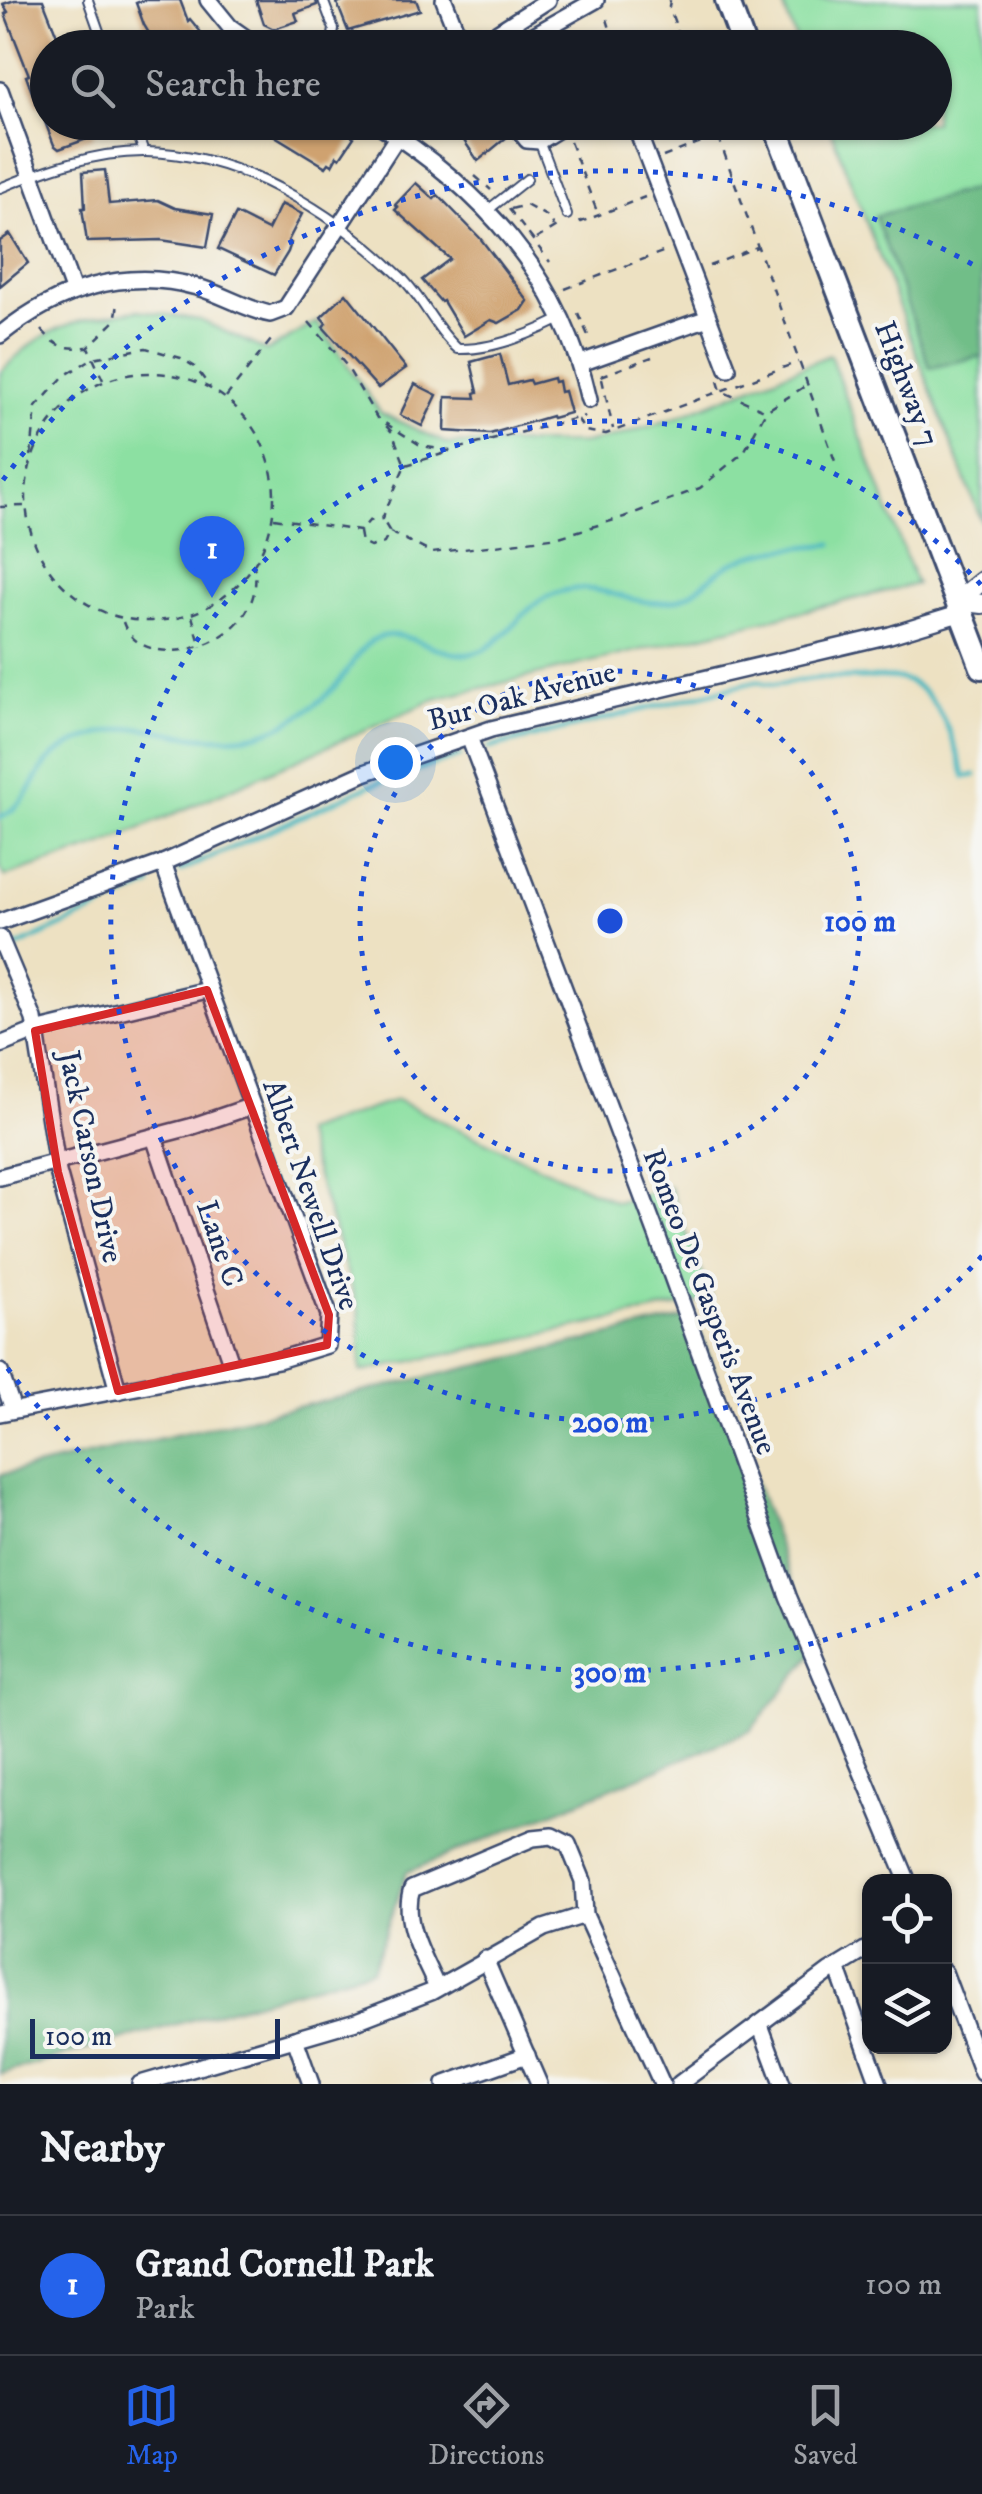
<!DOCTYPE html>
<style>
:root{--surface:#171b24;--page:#242831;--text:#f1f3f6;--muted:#9ea1a6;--line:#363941;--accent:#2563eb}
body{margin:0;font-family:"IM FELL DW Pica",serif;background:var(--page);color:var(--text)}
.controls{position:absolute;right:30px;bottom:30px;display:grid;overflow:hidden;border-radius:20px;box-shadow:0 2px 8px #0004}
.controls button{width:90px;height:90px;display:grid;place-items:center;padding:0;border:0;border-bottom:2px solid var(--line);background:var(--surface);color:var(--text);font:50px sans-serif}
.scale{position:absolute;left:30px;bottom:25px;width:250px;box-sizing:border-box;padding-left:10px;border:5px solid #1b2f5e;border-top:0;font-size:28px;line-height:35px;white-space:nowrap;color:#1b2f5e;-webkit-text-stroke:8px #f6f6f2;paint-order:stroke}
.you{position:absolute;left:395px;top:762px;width:35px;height:35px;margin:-25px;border:8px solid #fff;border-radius:50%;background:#1a73e8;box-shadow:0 0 0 15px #1a73e833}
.badge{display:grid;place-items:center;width:65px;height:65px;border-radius:50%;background:var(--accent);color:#fff;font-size:32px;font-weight:700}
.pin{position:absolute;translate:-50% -82px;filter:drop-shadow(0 2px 5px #0008)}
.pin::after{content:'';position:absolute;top:52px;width:35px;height:30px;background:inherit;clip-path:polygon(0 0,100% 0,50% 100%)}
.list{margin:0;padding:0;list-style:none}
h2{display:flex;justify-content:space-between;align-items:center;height:130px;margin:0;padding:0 40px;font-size:42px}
h2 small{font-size:32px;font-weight:400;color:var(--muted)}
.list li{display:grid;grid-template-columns:65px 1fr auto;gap:30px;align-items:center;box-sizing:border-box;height:140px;padding:0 40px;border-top:2px solid var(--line)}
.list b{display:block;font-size:38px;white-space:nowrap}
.list p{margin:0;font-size:32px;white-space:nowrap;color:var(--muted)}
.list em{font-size:32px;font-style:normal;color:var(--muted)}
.icon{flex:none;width:55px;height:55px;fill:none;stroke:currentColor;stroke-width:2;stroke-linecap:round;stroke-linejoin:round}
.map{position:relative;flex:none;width:982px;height:2084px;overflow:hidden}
.search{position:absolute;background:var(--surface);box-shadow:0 2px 8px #0004;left:30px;right:30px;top:30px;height:110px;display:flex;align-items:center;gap:25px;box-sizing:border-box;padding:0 35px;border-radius:55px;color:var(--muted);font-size:38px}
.sheet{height:270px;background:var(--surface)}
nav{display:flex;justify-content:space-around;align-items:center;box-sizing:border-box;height:140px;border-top:2px solid var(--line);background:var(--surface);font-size:28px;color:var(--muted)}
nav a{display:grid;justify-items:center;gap:5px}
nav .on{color:var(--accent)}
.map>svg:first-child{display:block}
</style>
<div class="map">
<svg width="982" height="2084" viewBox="0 0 982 2084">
<rect width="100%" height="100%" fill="#f6f6f2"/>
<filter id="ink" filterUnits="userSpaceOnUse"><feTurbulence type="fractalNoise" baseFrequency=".01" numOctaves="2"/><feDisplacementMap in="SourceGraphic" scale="20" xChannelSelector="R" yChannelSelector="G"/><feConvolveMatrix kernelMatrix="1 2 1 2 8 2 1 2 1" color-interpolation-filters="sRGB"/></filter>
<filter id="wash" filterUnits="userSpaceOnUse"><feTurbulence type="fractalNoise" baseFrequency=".0048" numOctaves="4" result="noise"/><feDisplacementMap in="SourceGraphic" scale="40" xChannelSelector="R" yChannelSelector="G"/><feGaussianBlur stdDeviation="2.25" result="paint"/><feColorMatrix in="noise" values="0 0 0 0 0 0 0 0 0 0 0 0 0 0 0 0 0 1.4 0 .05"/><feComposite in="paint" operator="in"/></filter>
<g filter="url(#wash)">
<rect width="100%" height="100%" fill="#ede1c2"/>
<g fill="#8ce0a2" stroke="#548880" stroke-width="2.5">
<path d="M781,0H982V523L828,123L934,122V48L799,47Z"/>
<path d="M138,310L200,320L267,351L317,322L381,413L447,444L584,443L618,436L672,419L830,355L916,584L436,699L105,844L4,877L0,867V373C44,325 76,319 138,310Z"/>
<path d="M396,1100L616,1202L669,1187L712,1299L361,1372L359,1311L303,1132Z"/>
</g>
<g fill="#71be88" stroke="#467673" stroke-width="2.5">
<path d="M982,187V356L930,368L875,216Z"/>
<path d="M694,1316L817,1649L750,1731L407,1872L372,1969L0,2074V1475Z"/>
</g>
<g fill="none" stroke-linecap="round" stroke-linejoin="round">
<g stroke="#49b8bf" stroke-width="5">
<path d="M489,748L757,681C777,689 789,682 810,679C828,677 847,679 865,678C878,678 892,676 904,680C940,691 955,746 965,777L975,775"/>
<path d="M0,817C36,800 32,770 59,752C79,738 115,728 139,728C151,728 164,732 176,734C204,738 230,740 258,734C287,727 321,704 340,681C349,669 360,648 373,640C403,623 438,658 469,654C502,650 518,611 547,597C595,573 627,610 672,601C695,597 709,575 729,565C760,548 798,548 832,544"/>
<path d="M180,871L369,786L460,756"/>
<path d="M18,946L151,885"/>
</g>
</g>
<g id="blocks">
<g fill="#cfa270">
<path d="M15,0H43L62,48H48V102L37,106L26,76L29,75L5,14L8,12L3,4Z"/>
<path d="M144,0H180L188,21L190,19L214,48H158L144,25L136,3Z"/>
<path d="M256,0H316L317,5L295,13L298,21L274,29L264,24Z"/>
<path d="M345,0H416L420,10L348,31L337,3Z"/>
<path d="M45,122H90L95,136L59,149L54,145Z"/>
<path d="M252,122H331L354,137L340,158L337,156L332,165L329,163L326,167Z"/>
<path d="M451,122H497L507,137L478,161Z"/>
<path d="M105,170L109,204L158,200L175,208L213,214L207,247L161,240L87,242L82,208H85L83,172Z"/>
<path d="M416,183L434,199L438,195L480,238L528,301L522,310L499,323L491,320L464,336L443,301L441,302L422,280L450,259L395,210L398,207L395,205Z"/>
<path d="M281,204L302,214L288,241L291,243L288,252L274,275L218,249L236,214L268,230Z"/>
<path d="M10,234L28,263L0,286V241Z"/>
<path d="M346,293L406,368L378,388L323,327L326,323L321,317Z"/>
<path d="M500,354L508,385L529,380L531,384L553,378L554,382L558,381L560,392L564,391L570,413L552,418L551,416L490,434L445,431L446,397L476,398L475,393L478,392L471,362Z"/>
<path d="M415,384L437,395L422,426L400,415Z"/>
</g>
</g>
</g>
<g filter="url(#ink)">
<use href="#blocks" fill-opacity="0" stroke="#3a4a6d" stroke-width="2.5"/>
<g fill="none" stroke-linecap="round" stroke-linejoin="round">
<defs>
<g id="service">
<path d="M88,0L105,48"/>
<path d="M323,0L334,29L331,48"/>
<path d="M133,122L144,152"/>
<path d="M539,141L567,215"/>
<path d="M0,188C46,169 96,151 147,152C242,154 335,213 402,278C423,299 436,330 458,349C492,350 531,334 561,319"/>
<path d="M488,210L527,179"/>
</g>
<g id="minor">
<path d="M208,0L230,27L260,48"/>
<path d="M444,0L463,48"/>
<path d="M483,48L498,32L548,0"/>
<path d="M511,48L596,0"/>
<path d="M0,90L73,290"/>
<path d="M375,122C482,189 561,275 589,400"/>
<path d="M513,122L527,140L539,141L570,122"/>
<path d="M634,122L728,369"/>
<path d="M0,335C57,289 124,267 197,287C222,294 245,309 270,314L286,308L397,137L411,122"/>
<path d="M581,363L708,318"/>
<path d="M469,737L657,1235L788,1596L908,1882"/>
<path d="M0,922L163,863L364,773L491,729L890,635L962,613"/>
<path d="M0,938L34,1019L58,1172L118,1391"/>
<path d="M0,1045L35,1031L207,990"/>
<path d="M154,1137L233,1369"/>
<path d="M0,1177L190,1127L252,1106"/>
<path d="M0,1372L13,1409"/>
<path d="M0,1413L278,1360L327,1345L329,1315L163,863"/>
<path d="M485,1959L539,2084"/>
<path d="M837,1967L879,2084"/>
<path d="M944,1972L982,2073"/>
<path d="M437,1988C424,1958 401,1922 412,1889L533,1838L552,1836L568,1844L583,1881L585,1915"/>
<path d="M760,2025L782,2084"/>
<path d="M295,2039L311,2084"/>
<path d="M140,2084L356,2021L431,1992L544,1928L585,1915L662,2084"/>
<path d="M445,2084L527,2055"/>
<path d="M679,2084L829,1972L870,1947"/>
</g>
<g id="tertiary">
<path d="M957,601L982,581"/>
<path d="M957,601L982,604"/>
</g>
<g id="primary">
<path d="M727,0L745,48"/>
<path d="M774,122L982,667"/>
</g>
</defs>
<use href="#service" stroke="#3a4a6d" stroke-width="12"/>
<use href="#minor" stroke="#3a4a6d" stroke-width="20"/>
<use href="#tertiary" stroke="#3a4a6d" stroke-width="22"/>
<use href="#primary" stroke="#3a4a6d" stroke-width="28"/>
<g stroke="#3a4a6d" stroke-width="2.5" stroke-dasharray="8 8" stroke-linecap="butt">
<path d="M670,0L669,7L684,48"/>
<path d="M607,19L616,48"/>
<path d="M713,122L836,464"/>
<path d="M570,142L598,214"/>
<path d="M663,157L716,136"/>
<path d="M475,176L491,190"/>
<path d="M509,209L550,262"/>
<path d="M511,209L526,205L550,218L554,226"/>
<path d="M580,220L581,222L645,197"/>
<path d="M536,239L559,225"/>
<path d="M709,266L757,247"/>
<path d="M565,289L665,251"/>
<path d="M578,313L591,342"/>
<path d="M309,322L346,365L377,418L422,446L449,451L585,416"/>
<path d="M42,330C56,347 65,349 87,347"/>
<circle cx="150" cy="497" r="124"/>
<path d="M601,376L652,357"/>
<path d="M602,379L613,429"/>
<path d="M103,380L88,347L115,321L118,304"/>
<path d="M718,381L721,391L764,410"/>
<path d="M226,397L271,340"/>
<path d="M578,419L584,431L606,434L798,362"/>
<path d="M31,456L36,407L64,376L93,358L146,348L181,358L195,367L210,387"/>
<path d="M406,465L446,453"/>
<path d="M0,507L24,506"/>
<path d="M274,518L360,531L369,521L382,519L405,465L392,432L382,422"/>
<path d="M360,532L362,543L370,547L384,543L390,532L382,519"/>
<path d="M390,532L432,553L559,537L624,517L700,488L744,452L766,411L807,385"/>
<path d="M192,616L201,647"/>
<path d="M123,622C142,680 270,645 254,566"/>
</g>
<use href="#service" stroke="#fff" stroke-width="8"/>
<use href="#minor" stroke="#fff" stroke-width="15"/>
<use href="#tertiary" stroke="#fff" stroke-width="18"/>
<use href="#primary" stroke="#fff" stroke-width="22"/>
</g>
</g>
<path fill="#d62828" fill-opacity="0.2" stroke="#d62828" stroke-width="8" stroke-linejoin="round" d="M207,990L329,1315L327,1345L118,1391L58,1172L35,1031Z"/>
<g fill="none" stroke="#1d4ed8" stroke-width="5" stroke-dasharray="5 10">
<circle cx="610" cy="921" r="250"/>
<path d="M982 1256A500 500 0 1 1 982 586"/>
<path d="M979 1574A750 750 0 0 1 3 1362M3 480A750 750 0 0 1 979 268"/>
</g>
<g text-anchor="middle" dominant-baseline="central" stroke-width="8" stroke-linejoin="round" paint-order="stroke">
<g font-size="30" fill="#1b2f5e" stroke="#f6f6f2">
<text transform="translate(906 384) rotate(69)">Highway 7</text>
<text transform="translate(522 697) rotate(-15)">Bur Oak Avenue</text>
<text transform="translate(90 1157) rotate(78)">Jack Carson Drive</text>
<text transform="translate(310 1195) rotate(71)">Albert Newell Drive</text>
<text transform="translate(219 1244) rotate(71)">Lane C</text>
<text transform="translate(709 1302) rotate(69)">Romeo De Gasperis Avenue</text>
</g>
</g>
<circle cx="610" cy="921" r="15" fill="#1d4ed8" stroke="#f6f6f2" stroke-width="5"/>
<g font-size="30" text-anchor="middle" font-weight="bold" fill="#1d4ed8" stroke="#f6f6f2" stroke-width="8" stroke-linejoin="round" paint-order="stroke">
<text x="860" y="931">100 m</text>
<text x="610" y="1432">200 m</text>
<text x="610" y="1682">300 m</text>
</g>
</svg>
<div class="controls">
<button><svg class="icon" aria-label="locate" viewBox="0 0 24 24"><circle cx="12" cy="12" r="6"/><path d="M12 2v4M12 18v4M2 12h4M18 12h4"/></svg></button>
<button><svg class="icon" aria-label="layers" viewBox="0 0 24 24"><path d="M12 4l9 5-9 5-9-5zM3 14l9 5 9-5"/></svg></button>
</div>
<div class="scale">100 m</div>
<div class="you"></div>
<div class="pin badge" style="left:212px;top:598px">1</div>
<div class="search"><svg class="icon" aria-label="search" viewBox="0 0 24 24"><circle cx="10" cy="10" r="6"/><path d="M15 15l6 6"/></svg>Search here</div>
</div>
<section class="sheet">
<h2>Nearby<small></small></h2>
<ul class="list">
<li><span class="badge">1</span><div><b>Grand Cornell Park</b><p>Park</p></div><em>100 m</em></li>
</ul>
</section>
<nav>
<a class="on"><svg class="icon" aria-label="map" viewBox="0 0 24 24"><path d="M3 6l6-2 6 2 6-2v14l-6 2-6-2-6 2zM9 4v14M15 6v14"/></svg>Map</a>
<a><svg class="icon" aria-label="directions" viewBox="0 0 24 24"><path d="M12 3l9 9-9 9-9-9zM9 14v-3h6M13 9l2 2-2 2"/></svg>Directions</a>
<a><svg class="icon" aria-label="saved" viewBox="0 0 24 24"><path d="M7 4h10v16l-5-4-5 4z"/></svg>Saved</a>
</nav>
